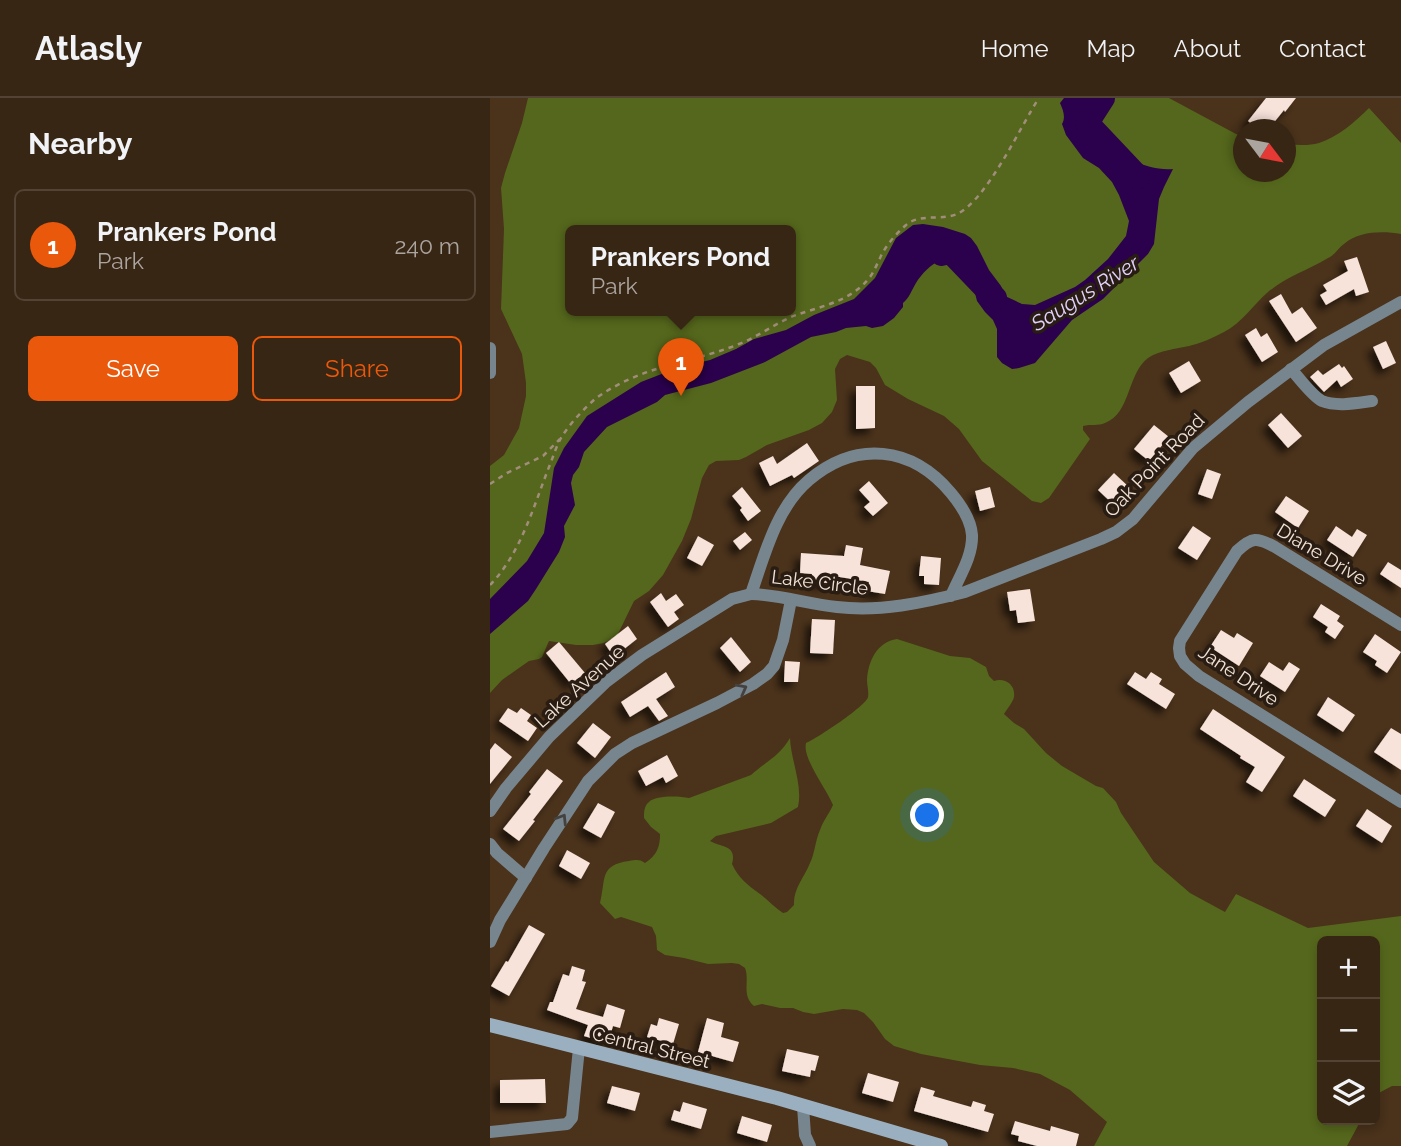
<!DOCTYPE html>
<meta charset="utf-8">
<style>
:root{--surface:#382614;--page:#433222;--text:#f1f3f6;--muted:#aba5a0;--line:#524334;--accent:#ea580c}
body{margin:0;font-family:Raleway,sans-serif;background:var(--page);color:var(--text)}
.controls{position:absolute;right:21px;bottom:21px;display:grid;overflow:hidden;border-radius:10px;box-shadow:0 4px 10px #0003}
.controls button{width:63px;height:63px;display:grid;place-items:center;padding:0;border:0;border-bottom:2px solid var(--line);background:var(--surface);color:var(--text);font:35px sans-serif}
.compass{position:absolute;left:743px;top:21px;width:63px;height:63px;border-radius:50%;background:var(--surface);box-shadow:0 4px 10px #0003;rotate:122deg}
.you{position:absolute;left:438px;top:718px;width:24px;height:24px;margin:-18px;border:5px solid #fff;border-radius:50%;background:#1a73e8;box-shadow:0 0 0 10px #1a73e833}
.badge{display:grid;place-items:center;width:46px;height:46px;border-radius:50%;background:var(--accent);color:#fff;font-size:23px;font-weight:700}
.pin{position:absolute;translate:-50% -58px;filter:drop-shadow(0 2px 4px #0008)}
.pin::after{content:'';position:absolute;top:37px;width:24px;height:21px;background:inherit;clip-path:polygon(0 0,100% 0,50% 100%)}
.popup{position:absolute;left:75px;top:127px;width:231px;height:91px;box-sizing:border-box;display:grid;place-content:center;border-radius:10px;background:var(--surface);filter:drop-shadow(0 2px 5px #0005);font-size:23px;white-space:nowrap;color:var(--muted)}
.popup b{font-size:26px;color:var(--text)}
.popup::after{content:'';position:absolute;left:50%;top:100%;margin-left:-14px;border:14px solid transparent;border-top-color:var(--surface)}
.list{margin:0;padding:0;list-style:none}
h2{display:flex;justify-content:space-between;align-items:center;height:91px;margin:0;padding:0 28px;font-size:30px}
h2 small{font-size:23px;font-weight:400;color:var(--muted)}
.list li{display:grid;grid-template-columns:46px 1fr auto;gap:21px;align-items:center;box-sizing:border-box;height:112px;margin:0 14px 14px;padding:0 14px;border:2px solid var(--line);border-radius:10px}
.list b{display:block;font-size:26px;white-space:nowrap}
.list p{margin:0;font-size:23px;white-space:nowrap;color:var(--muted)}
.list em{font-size:23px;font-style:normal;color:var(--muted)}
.actions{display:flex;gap:14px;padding:21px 28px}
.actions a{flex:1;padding:16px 0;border:2px solid var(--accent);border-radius:10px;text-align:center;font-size:24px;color:var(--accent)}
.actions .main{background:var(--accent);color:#fff}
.icon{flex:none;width:38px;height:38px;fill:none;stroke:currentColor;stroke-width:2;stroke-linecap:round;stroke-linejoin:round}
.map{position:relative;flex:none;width:911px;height:1048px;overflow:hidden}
header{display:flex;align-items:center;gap:42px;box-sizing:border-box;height:98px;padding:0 35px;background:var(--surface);border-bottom:2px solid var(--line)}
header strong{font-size:33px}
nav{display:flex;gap:38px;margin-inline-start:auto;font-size:24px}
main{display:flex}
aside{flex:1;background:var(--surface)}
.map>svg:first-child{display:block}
</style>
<header>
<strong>Atlasly</strong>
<nav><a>Home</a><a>Map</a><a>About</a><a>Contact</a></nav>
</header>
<main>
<aside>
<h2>Nearby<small></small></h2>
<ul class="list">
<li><span class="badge">1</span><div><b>Prankers Pond</b><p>Park</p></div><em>240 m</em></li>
</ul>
<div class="actions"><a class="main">Save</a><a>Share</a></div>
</aside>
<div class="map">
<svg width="911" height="1048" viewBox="0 0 911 1048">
<defs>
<filter id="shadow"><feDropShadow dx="-6" dy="6" stdDeviation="3.5" flood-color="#0009"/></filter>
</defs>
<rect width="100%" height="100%" fill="#4a321b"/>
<g fill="#55671c" fill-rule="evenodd">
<path d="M38,0H679L746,36L753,38L754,74H796V46C807,47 818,48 829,45C848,39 866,23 879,10L911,45V136C892,133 870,133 854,146C848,150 845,157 838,160C818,172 796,179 778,194C763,207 752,225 734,234C723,240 711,245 699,248C686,251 670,252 658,260C637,276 641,315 615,325C608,328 601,326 593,328V332L600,341L559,400L551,405L542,403L492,363L469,331L454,318L418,301L395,287L386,270L380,264L357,257L350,261L345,271L347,302L342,314L332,325L319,332L277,347L256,359L249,362L226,363L219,367L212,380L201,421L192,443L173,477L159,493L144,503L127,538L114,545L103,547H86L59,543L52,559L49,561L39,563L12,582L0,595V368L14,357L29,330L36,298V285L32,256L11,211L14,131L11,90L15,75L32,25ZM81,132H301V212H81Z"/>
<path d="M407,541L460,558L480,560L496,569L499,578L504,583C514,579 526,586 524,599C523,604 517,611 514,616L524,625L534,631L556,655L572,668L606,688L613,690L626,704L631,715L664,764L700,795L735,814L746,796L818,830L911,818V988H902L885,997V843H832V1022H871L857,1048H604L617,1024L580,992L550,976L523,970L490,967L431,956L404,948L395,941L383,924L374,915L367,912L353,911L324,916L313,914L303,910H290L272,906L264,908C251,897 260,883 255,870L249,866L242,865L218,866L194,860L175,857L167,852L166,838L162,829L131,819L125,821L110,805C116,781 109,767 139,763C146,762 149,761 155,765C167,757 170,749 170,736L161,729L154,720C154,714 154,708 159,704C165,697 190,698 199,700L261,677C276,663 289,659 300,640C301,663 313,687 308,709L281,725L226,738L220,743C233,750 247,747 242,766C249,781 258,787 270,796C278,802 285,810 293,815L297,814L304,807C303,791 314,780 320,765C325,755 325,743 330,732C333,723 339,716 343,707C336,690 312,660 316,645C326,641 376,608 378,599C379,594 377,587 377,582C378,563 387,544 407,541Z"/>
</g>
<path fill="#2b004d" d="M574,0H600C595,14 595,31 603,44C623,55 660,74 683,71L674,89L669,101L664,146L658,156L613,201L582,222L545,265L529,270L522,271L512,265L507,259V231L503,222L495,214L487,203L484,191L485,180L473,167L451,161C441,167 432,175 426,185C421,193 420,199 413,205V209L404,220L393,228L382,230L376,228L356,230L346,234L321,239L275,264L221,285L175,297L167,304L117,329L94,354L89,369L83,377L81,385L85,407L74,428L75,439L69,454L46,491L38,503L0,536V501L37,463L54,435L64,370L74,350L97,318L151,284L187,270L220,262L246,251L264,241L296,232L324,217L364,201L385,180L406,140L423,127L433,126L453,129L475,136L481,140L487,148L499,172L511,188L515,198L532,206L545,207L585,189L595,182L618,161L636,138L639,123L629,97L622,84L609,70L593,60L576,37L572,26C576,19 573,12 570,5Z"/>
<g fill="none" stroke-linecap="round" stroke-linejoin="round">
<g stroke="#2b004d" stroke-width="24">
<path d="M613,0L597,25L648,79"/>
<path d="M452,156L458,151L505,200"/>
</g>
</g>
<g fill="#f8e3db" filter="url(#shadow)">
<path d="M776,0H806L795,14L794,12L778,32H769L758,23Z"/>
<path d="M867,159L879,194L866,198L864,191L836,207L830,197L837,193L833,187L858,173L854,163Z"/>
<path d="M791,196L802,216L812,209L827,230L806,244L779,203Z"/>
<path d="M766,230L771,239L777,235L788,254L772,264L755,237Z"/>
<path d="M896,243L906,265L893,271L883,249Z"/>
<path d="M699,263L711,283L691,295L679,275Z"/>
<path d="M849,266L852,270L854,268L863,281L851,289L847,282L834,294L820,279L828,272L833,277Z"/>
<path d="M366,288H385V330L366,331Z"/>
<path d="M791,315L812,338L798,350L778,327Z"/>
<path d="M664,327L679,339L659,363L644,351Z"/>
<path d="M317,345L329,363L304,380L302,377L280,388L269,365L283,358L287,366Z"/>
<path d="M717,371L731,376L722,401L708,396Z"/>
<path d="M624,375L640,390L624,407L608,392Z"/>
<path d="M379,383L398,405L383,418L374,409L380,404L369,392Z"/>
<path d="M252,389L271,413L258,423L250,412L252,410L242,398Z"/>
<path d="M500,389L505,409L490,413L485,393Z"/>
<path d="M796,398L819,413L808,430L785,414Z"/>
<path d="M703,428L721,440L707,462L688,450Z"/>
<path d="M846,428L862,439L867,431L877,437L863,459L837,442Z"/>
<path d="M255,434L262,442L250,452L243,443Z"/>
<path d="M208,438L224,447L212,468L197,460Z"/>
<path d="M356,447L373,450L370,467L400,473L395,496L377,493L379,484L338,477V485L321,484L322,476L310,475L311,455L354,458Z"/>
<path d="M431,458L451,460L449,487L434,486V478H429Z"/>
<path d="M898,464L911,472V490L890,476Z"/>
<path d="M540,491L545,523L528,525L526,512L520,513L517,494Z"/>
<path d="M171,495L176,503L186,496L194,507L184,514L189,521L178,529L160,504Z"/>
<path d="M831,506L850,518L847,523L854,528L845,541L835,534L838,529L823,519Z"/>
<path d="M322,521L345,522L343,556L320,555Z"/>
<path d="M138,528L147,541L124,559L115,546Z"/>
<path d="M731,532L744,540L747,535L763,545L749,568L720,549Z"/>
<path d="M885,536L911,554L897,575L885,567L887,563L873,554Z"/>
<path d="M241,539L261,564L250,574L230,550Z"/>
<path d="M69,544L95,575L81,586L56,555Z"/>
<path d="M295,563L310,564L308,584H294Z"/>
<path d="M779,564L793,573L799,564L810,571L795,594L770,578Z"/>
<path d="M176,574L185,589L166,601L178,618L169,623L158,608L140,619L131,604Z"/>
<path d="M645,574L656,581L661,574L672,581L669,586L685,596L676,611L637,586Z"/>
<path d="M838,599L865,617L853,634L827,617Z"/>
<path d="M18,610L27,615L31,610L41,617L37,623L47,630L38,643L9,623Z"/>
<path d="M723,611L795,659L772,694L756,684L765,669L750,660L751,658L710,631Z"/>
<path d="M103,625L121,639L105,660L87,645Z"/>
<path d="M901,630L911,636V672L884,654Z"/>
<path d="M5,645L22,659L0,686V652Z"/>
<path d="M177,657L188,678L176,685L173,679L156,688L148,673Z"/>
<path d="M57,671L73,683L43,722L45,723L29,743L13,731L41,696L39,694Z"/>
<path d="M814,681L846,702L835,719L803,698Z"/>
<path d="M108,705L125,714L111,740L93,730Z"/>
<path d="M877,711L902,728L892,745L866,728Z"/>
<path d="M77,752L100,765L91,781L69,768Z"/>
<path d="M39,827L55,836L19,898L1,888L16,863L18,864Z"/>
<path d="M82,868L95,872L92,883L96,884L86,911L113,919L117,906L135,912L130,930L123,928L118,945L94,938L98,927L57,912L60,904H63L73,876L79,878Z"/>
<path d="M169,920L189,926L183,946L157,939L161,926L167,928Z"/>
<path d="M217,920L234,925L231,939L249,944L243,964L208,954Z"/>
<path d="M297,951L329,958L325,973L321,972L320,979L292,973Z"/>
<path d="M378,975L409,984L403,1004L372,995Z"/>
<path d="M55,981L56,1005H10V982Z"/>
<path d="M122,988L150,995L145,1013L117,1005Z"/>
<path d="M431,989L445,993L443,998L481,1009L483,1003L496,1007L494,1013L504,1016L498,1034L424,1013Z"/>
<path d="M193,1004L217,1011L211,1031L181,1022L184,1012L190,1014Z"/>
<path d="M252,1018L282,1027L277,1044L247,1035Z"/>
<path d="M525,1023L560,1033L561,1028L589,1036L586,1048H547L528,1043L529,1038L521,1036Z"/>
</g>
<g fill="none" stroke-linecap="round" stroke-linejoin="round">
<g stroke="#a18d7c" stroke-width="2.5" stroke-dasharray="5 5" stroke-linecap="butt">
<path d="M0,386L17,375L53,358L70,341"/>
<path d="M0,487C32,454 44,406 61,364C64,356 67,347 71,340C80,325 94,311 106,300C112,296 118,292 124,289C164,266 208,263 249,246C267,239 283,227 301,219C329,208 360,205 380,179C384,174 387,166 390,160C396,147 405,137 416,127C430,115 451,123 467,116C497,102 530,29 549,0"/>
</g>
<g stroke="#77858f" stroke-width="12">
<path d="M0,250V275"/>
<path d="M801,271C809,280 823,299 832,303C847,309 867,305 882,303"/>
<path d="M461,498C469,479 483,458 482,437C481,421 471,407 461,395C422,348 366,342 319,382C286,410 275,456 261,496C290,497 318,506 347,509C390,514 433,505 475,494L611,441L626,434L643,421L703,350L758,304L834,247L911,204"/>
<path d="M911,527L785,449C767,439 762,439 747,453L690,543L689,550L690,558L695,566L709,578L911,704"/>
<path d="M0,713L16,690L59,639L116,584L152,557L242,501L261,496"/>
<path d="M0,746L7,755L36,780"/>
<path d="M0,844L10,822L54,750L98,683L125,656L142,645L227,605L263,586L277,576L284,568L293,542L301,502"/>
<path d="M313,1008L315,1037L320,1048"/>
<path d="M0,1034L77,1026L82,1020L89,950"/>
</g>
<path stroke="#9ab0c1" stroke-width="14" d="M0,927L287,1000L451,1048"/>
</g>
<defs><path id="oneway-chevron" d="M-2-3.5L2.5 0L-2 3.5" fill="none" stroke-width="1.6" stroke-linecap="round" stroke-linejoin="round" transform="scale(1.75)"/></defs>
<g stroke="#44413e">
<use href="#oneway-chevron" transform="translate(252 591) rotate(-28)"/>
<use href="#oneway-chevron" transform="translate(72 721) rotate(-58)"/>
</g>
<g text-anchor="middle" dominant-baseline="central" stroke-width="7" stroke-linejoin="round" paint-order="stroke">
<g font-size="19" fill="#f2e2d5" stroke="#281c13">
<text transform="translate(664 367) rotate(-46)">Oak Point Road</text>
<text transform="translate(832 456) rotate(31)">Diane Drive</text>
<text transform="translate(330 484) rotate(7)">Lake Circle</text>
<text transform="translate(749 577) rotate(34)">Jane Drive</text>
<text transform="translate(89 588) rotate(-42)">Lake Avenue</text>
<text transform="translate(161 949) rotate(14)">Central Street</text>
</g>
<g font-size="21" font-style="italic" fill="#e2d2fe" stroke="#281c13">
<text transform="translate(595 195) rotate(-32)">Saugus River</text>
</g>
</g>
</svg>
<div class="controls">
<button>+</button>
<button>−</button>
<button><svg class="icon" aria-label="layers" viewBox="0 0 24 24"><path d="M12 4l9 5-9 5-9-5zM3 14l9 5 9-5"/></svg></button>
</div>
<svg class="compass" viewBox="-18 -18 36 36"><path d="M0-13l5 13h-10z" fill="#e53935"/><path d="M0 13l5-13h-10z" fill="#aba5a0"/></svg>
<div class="you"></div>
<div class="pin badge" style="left:191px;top:298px">1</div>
<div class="popup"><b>Prankers Pond</b>Park</div>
</div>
</main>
